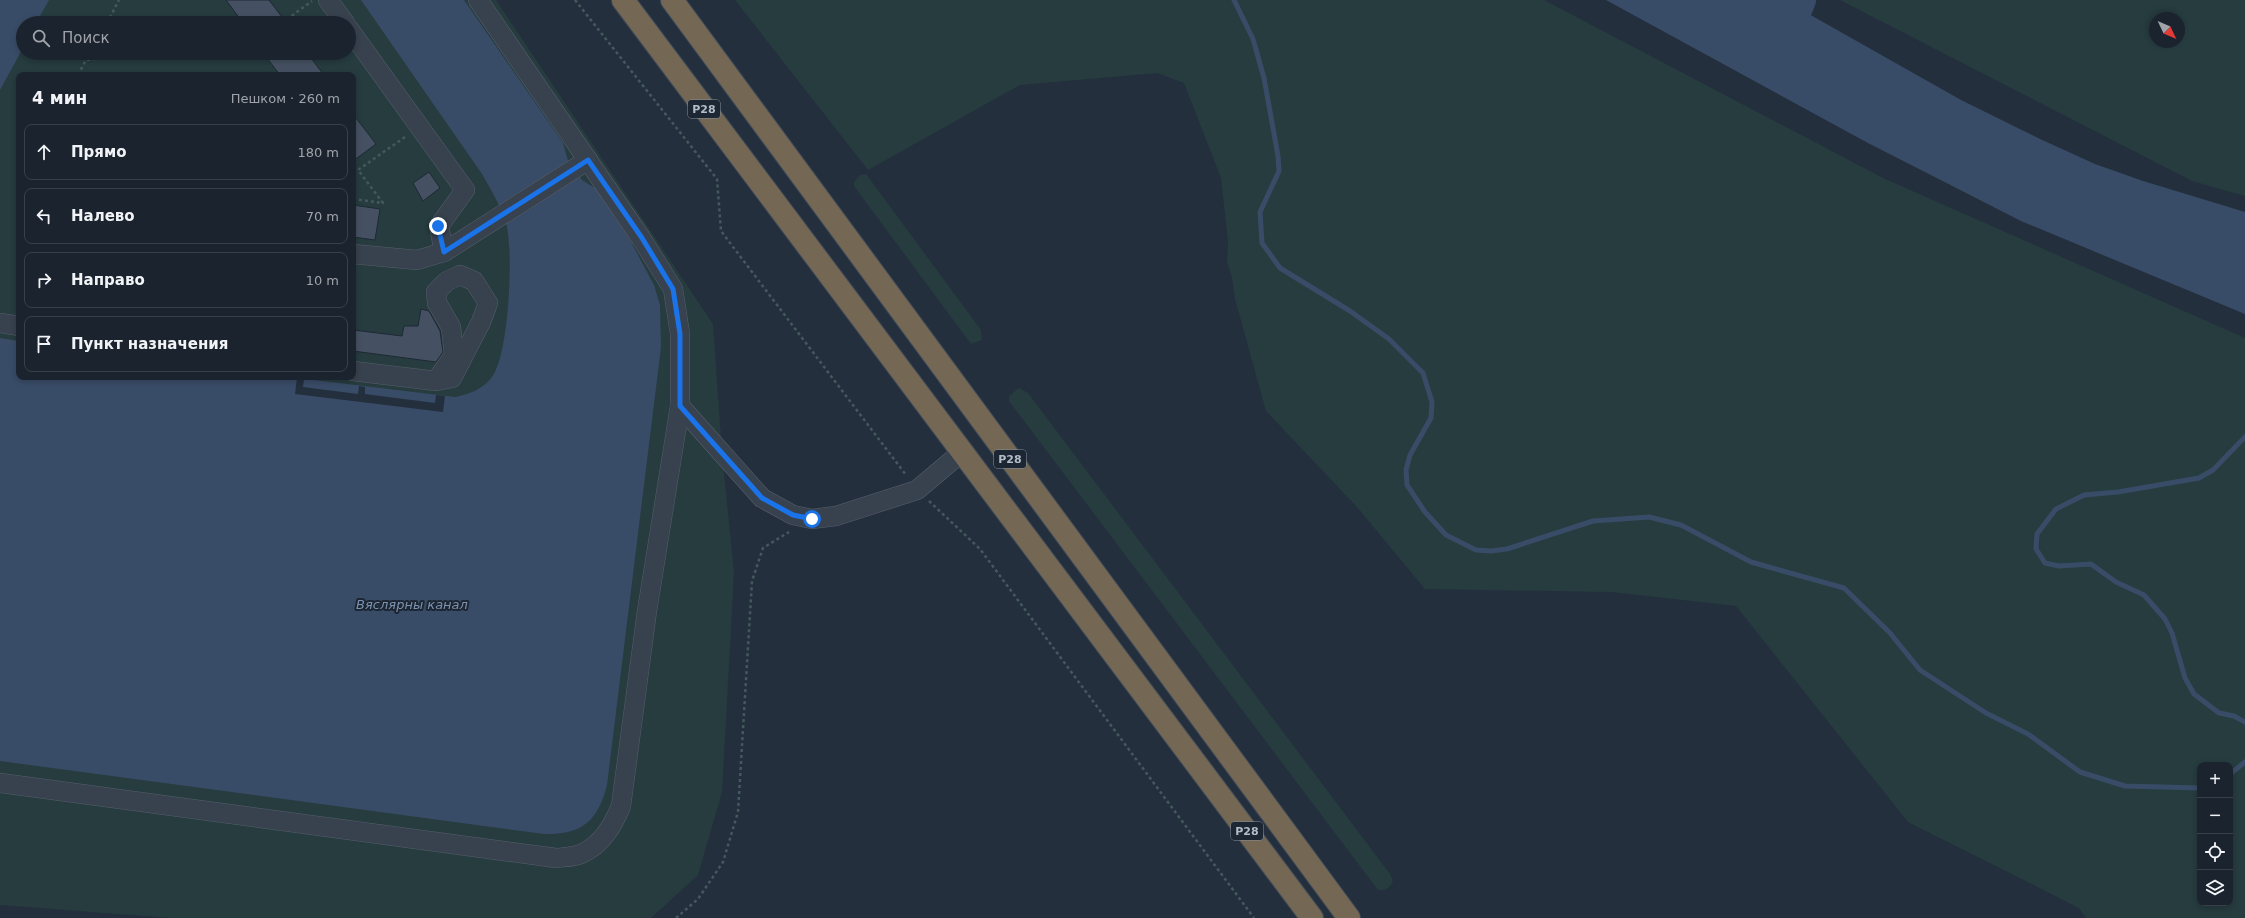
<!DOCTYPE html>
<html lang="ru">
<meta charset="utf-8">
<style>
:root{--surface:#1b232e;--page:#282f3a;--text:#f1f3f6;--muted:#a0a4aa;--line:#39404a}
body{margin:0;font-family:"DejaVu Sans",sans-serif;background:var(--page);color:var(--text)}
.controls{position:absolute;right:12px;bottom:12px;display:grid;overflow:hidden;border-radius:8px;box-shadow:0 2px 6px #0003}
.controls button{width:36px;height:36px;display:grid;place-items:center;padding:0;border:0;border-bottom:1px solid var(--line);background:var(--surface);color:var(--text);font:20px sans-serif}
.compass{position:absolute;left:2149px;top:12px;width:36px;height:36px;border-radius:50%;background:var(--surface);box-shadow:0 2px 6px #0003;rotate:134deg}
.stop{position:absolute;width:12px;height:12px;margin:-9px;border:3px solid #1a73e8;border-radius:50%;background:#fff}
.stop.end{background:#1a73e8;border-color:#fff;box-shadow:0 1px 4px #0008}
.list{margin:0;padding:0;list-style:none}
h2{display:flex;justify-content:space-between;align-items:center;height:52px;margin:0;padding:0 16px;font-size:17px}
h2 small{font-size:13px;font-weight:400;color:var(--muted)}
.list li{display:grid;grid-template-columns:26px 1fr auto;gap:12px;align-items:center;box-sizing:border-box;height:56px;margin:0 8px 8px;padding:0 8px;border:1px solid var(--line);border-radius:8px}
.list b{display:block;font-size:15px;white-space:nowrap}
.list em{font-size:13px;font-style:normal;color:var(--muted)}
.icon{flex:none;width:22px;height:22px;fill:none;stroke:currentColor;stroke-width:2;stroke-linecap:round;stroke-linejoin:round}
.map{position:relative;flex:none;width:2245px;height:918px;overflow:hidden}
.search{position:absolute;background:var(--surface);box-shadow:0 2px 6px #0003;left:16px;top:16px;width:340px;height:44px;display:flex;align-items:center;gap:10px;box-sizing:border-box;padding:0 14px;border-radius:22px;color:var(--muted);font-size:15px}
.panel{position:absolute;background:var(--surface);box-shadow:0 2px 6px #0003;left:16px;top:72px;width:340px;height:308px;border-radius:8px}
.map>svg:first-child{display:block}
</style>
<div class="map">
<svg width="2245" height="918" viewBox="0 0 2245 918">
<rect width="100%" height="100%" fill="#242f3e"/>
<g fill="#263c3f" fill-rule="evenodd">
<path d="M0,0H496L713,324L722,453L734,573L722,792L698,875L651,918H171L0,905ZM23,23H349V53H23ZM19,75H353V377H19Z"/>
<path d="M735,0H1544L1883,178L2245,338V918H2086L2079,908L1908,822L1736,606L1611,592L1425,589L1357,507L1266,411L1235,299L1232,277L1227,262L1228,242L1221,178L1184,83L1157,73L1020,85L868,170ZM2200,765H2230V903H2200Z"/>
<path d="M1840,0H2245V196L2192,181ZM2155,18H2179V42H2155Z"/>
<path d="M866,174L981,330L982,340L971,344L854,186V182L860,175Z"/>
<path d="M1019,388L1028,393L1390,874L1393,880C1390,889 1386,890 1378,890L1009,401V396Z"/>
</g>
<g fill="#394c67">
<path d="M0,0H49L36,23H23V48L0,90Z"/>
<path d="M361,0H464L563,143L568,161L582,180L595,188L630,240L654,285L660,305L661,347L607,785C598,821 582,835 544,834L0,761V338L19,341V377H289L455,397C470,394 483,389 492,377C509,355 514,251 506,223C501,206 491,190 482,174Z"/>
<path d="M1606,0H1784L1961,100L2040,139L2095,164L2143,181L2245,212V314L2021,221L1868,143Z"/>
</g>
<path fill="#242f3e" d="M297,378L304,379L303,387L358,394L359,386L365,387V394L435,403L436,395L445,396L443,412L295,394Z"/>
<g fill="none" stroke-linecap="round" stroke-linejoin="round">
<g stroke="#394c67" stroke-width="5">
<path d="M1234,0L1253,39L1264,78L1278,156L1279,171L1260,212L1262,243L1280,268L1350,311L1389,339L1423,373L1432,402L1431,418L1410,455L1406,470L1407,485L1425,512L1446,535L1476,550L1491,551L1507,549L1593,521L1649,517L1681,525L1751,562L1844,588L1890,633L1920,670L1986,713L2028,734L2080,772L2125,786L2200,788"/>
<path d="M2245,437L2213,470L2199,478L2118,492L2084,495L2056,509L2037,534L2036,549L2045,563L2059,566L2091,564L2116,582L2144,595L2165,619L2172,633L2185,678L2194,694L2219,713L2234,716L2245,722"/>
<path d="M2230,774L2245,762"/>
</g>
<path stroke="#394c67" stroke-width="30" d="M1783,45L1801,0"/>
</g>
<g fill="#455162" stroke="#1f2835">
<path d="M226,0H269L282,17L273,23H243Z"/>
<path d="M263,53H307L324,75H280Z"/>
<path d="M353,114L376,144L353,161Z"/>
<path d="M429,172L440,188L423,201L413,183Z"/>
<path d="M353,205L380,209L375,240L353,237Z"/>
<path d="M421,309L429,311L440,331L443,352L436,362L353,351V330L402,336L404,326H418Z"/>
</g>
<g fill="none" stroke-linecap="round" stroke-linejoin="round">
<defs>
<g id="minor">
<path d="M328,0L345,23"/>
<path d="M478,0L641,238L673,289L680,334V406L762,498L793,515L812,519L836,516L917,490L962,452"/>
<path d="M349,29L465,190L439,226L444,252"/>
<path d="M353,254L417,260L444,252L588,160"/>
<path d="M0,323L19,326"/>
<path d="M353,371L436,381L452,378L481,322L488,303L474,281L460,275L447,281L436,292L437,303L451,327L454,355L436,381"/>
<path d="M0,783L556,858C564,857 574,857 581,854C602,845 613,825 621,806L647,611L680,406"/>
</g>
<g id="highway">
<path d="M623,0L1312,918"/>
<path d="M672,0L1349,918"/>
</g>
</defs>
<use href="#minor" stroke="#565f6c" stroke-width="20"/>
<use href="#highway" stroke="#434c59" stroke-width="24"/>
<g stroke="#44595c" stroke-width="2.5" stroke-dasharray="3 3" stroke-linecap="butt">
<path d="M575,0L717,179L721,231L906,475"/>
<path d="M107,23L119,0"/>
<path d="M282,23L312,1"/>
<path d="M87,60L90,53"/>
<path d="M78,75L86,60L148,53"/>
<path d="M353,199L383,203L358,170L405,137"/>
<path d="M929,501L980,549L1254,918"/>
<path d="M676,918L698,899L723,862L738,812L752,581L763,548L789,532"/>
</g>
<use href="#minor" stroke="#38414e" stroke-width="19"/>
<use href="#highway" stroke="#746855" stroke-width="22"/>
</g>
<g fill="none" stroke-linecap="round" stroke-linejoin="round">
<path stroke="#1a73e8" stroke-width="5" d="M438,226L444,252L588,160L642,238L673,289L680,334V406L762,498L793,515L812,519"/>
</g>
<g text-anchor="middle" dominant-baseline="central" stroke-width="4" stroke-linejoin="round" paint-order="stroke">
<g fill="#1d2633" stroke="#878f9c" stroke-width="1">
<rect x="688" y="100" width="32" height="18" rx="3"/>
<rect x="994" y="450" width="32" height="18" rx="3"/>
<rect x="1231" y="822" width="32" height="18" rx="3"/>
</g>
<g font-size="11" font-weight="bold" fill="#b4bcc9">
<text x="704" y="109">Р28</text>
<text x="1010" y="459">Р28</text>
<text x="1247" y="831">Р28</text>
</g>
<g font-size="13" font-style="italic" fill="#7c92b1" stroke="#1d2633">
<text x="412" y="604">Вяслярны канал</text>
</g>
</g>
</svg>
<div class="controls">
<button>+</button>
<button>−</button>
<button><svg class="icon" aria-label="locate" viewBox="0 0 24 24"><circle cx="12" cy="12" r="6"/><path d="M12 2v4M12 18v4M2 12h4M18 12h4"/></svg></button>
<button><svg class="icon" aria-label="layers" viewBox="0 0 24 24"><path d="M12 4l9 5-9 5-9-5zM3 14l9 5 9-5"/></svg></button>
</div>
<svg class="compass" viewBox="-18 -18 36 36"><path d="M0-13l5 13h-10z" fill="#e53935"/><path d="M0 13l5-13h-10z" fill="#a0a4aa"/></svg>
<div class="stop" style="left:812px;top:519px"></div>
<div class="stop end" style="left:438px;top:226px"></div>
<div class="search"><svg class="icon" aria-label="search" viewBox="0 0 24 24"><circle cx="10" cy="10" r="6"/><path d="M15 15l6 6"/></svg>Поиск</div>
<section class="panel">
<h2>4 мин<small>Пешком · 260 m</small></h2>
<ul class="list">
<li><svg class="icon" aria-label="ahead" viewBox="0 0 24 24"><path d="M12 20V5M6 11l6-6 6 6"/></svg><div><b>Прямо</b></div><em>180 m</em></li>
<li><svg class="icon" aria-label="left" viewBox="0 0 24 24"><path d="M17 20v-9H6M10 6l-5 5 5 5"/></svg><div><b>Налево</b></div><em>70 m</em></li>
<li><svg class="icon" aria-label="right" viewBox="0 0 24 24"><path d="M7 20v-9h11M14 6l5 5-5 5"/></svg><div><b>Направо</b></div><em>10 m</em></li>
<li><svg class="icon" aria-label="arrive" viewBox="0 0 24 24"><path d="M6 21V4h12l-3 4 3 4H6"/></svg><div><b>Пункт назначения</b></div></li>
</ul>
</section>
</div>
